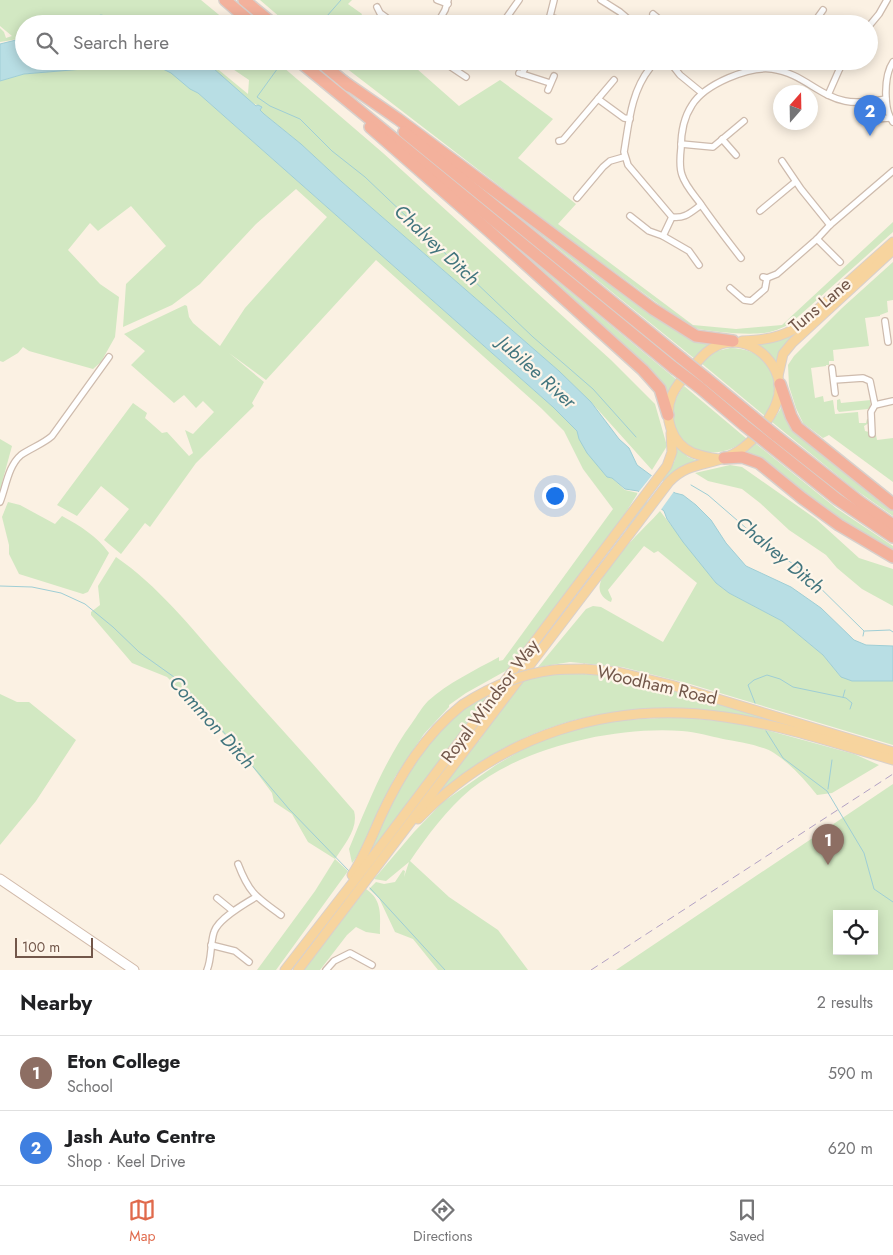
<!DOCTYPE html>
<meta charset="utf-8">
<style>
:root{--surface:#fff;--page:#f2f2f2;--text:#202124;--muted:#757577;--line:#e0e0e0;--accent:#e06a4c}
body{margin:0;font-family:Jost,sans-serif;background:var(--page);color:var(--text)}
.controls{position:absolute;right:15px;bottom:15px;display:grid;overflow:hidden;border-radius:0px;box-shadow:0 2px 12px #0003}
.controls button{width:45px;height:45px;display:grid;place-items:center;padding:0;border:0;border-bottom:1px solid var(--line);background:var(--surface);color:var(--text);font:25px sans-serif}
.compass{position:absolute;left:773px;top:85px;width:45px;height:45px;border-radius:50%;background:var(--surface);box-shadow:0 2px 12px #0003;rotate:20deg}
.scale{position:absolute;left:15px;bottom:12px;width:78px;box-sizing:border-box;padding-left:5px;border:2px solid #72574a;border-top:0;font-size:14px;line-height:18px;white-space:nowrap;color:#72574a;-webkit-text-stroke:4px #fef5e9;paint-order:stroke}
.you{position:absolute;left:554px;top:495px;width:18px;height:18px;margin:-12px;border:4px solid #fff;border-radius:50%;background:#1a73e8;box-shadow:0 0 0 8px #1a73e833}
.badge{display:grid;place-items:center;width:32px;height:32px;border-radius:50%;background:var(--accent);color:#fff;font-size:16px;font-weight:700}
.pin{position:absolute;translate:-50% -41px;filter:drop-shadow(0 1px 2px #0008)}
.pin::after{content:'';position:absolute;top:26px;width:18px;height:15px;background:inherit;clip-path:polygon(0 0,100% 0,50% 100%)}
.list{margin:0;padding:0;list-style:none}
h2{display:flex;justify-content:space-between;align-items:center;height:65px;margin:0;padding:0 20px;font-size:21px}
h2 small{font-size:16px;font-weight:400;color:var(--muted)}
.list li{display:grid;grid-template-columns:32px 1fr auto;gap:15px;align-items:center;box-sizing:border-box;height:75px;padding:0 20px;border-top:1px solid var(--line)}
.list b{display:block;font-size:19px;white-space:nowrap}
.list p{margin:0;font-size:16px;white-space:nowrap;color:var(--muted)}
.list em{font-size:16px;font-style:normal;color:var(--muted)}
.icon{flex:none;width:28px;height:28px;fill:none;stroke:currentColor;stroke-width:2;stroke-linecap:round;stroke-linejoin:round}
.map{position:relative;flex:none;width:893px;height:970px;overflow:hidden}
.search{position:absolute;background:var(--surface);box-shadow:0 2px 12px #0003;left:15px;right:15px;top:15px;height:55px;display:flex;align-items:center;gap:12px;box-sizing:border-box;padding:0 18px;border-radius:28px;color:var(--muted);font-size:19px}
.sheet{height:215px;background:var(--surface)}
nav{display:flex;justify-content:space-around;align-items:center;box-sizing:border-box;height:70px;border-top:1px solid var(--line);background:var(--surface);font-size:14px;color:var(--muted)}
nav a{display:grid;justify-items:center;gap:2px}
nav .on{color:var(--accent)}
.map>svg:first-child{display:block}
</style>
<div class="map">
<svg width="893" height="970" viewBox="0 0 893 970">
<rect width="100%" height="100%" fill="#fbf1e3"/>
<g fill="#d2e8c2" fill-rule="evenodd">
<path d="M0,0H201L230,24H140L101,15L71,24H24V38L0,42V28L4,32L6,38L12,36L0,26Z"/>
<path d="M260,0H352L348,4L362,14L360,18L366,24H288Z"/>
<path d="M205,61H208L248,94L249,80L221,61H276L383,153L611,360L655,404L667,446L652,470L591,402L559,371L342,182L301,144L264,114L260,110L262,107C249,105 217,72 205,61Z"/>
<path d="M337,61H408L459,106L500,80L553,119L518,158L576,204L558,224L693,325L736,329L782,325L893,222V232L790,324C782,328 773,332 764,333C745,335 709,332 690,327L553,227Z"/>
<path d="M112,65C126,66 160,66 170,72C180,78 187,87 198,93L553,407L577,431L579,439L607,477L612,478L625,490L638,493L614,531L509,669L466,693L449,705V707L424,734L395,777L359,854L352,863L349,849C367,806 384,761 412,723C417,716 422,707 428,701C448,683 475,670 499,657V661L503,660L613,509L583,469L564,431L541,408L376,260L266,380L229,353L264,382L252,403L254,406L196,463L150,527L145,523L121,554L104,540L129,509L101,486L77,516L57,505L133,403L147,413L145,418L162,433L167,432L189,456L193,453L185,430L193,434L214,412L203,401L196,408L184,395L174,403L131,365L145,351L124,334L185,305L187,306L189,317L193,323L220,346L245,308L327,217L296,189L256,224L200,284L172,305L123,327L126,284L166,246L131,206L98,231L90,223L68,250L100,284L119,297L115,337L101,362L93,369L29,351L23,347L18,353L3,362L0,361V81L24,74L95,68Z"/>
<path d="M468,176L683,335L696,342L711,345L695,359Z"/>
<path d="M459,200L677,380L666,397Z"/>
<path d="M893,262V300L887,301L888,312L880,315V316L865,318L869,346L833,350L834,361H829V365H826V366L811,368L815,398L823,396L824,402L833,400L835,414L858,412L859,423H866L867,419H868L869,423L864,426L865,431L869,432L870,435H876L877,440L893,438V482L829,435L823,438L803,423L796,408L789,386L788,365L794,356L842,308Z"/>
<path d="M799,328L801,331L776,363L764,349L755,344Z"/>
<path d="M730,348C770,348 786,384 765,416L701,363L717,351Z"/>
<path d="M684,386L747,439C703,476 649,429 684,386Z"/>
<path d="M840,399L841,403L871,400L870,407L868,409L839,412L837,409V400Z"/>
<path d="M782,403L787,416L893,509V516L853,488L772,422L780,410Z"/>
<path d="M0,439L12,446L0,490Z"/>
<path d="M755,443L836,508L893,546V554L863,537L755,456L746,452Z"/>
<path d="M676,446L688,457L698,461L691,464L628,530L626,527L672,466L675,460Z"/>
<path d="M730,465L742,467L816,519L859,558L893,569V606L862,589L837,568L826,555L789,530L760,503L742,489L708,481L695,473Z"/>
<path d="M8,502L20,505L55,524L62,516C80,526 97,536 109,553L88,592L83,594L19,574L9,554V545L2,517Z"/>
<path d="M660,511L716,583L729,593L782,621L823,655L841,677L893,681V745L690,684L622,667L570,662L538,667L586,609L593,606L601,607L663,642L697,583L658,551L654,553L644,546L608,590L612,599L611,602C603,599 598,592 600,584C605,564 646,527 660,511Z"/>
<path d="M116,557C157,585 190,626 223,664C267,713 311,761 354,811C359,828 344,845 335,859L348,871L276,970H257L315,891L335,859L308,842L292,814L274,802L272,793L240,750L167,677L132,663L91,615V612L100,605L98,586Z"/>
<path d="M555,672L619,675L651,681L874,751C832,738 790,723 746,716C656,700 573,708 493,754C469,768 447,787 426,805L476,741H479L494,718L523,680Z"/>
<path d="M493,689L483,706L368,857L375,838L405,772L449,717Z"/>
<path d="M0,694L17,702H29L76,740L36,801L0,845Z"/>
<path d="M677,717L741,723L854,754L879,765L832,793L817,795C805,780 791,764 774,753C764,746 736,741 723,739C710,736 696,732 682,731C616,726 523,747 471,789C446,810 428,835 410,861L449,897L498,930L528,970H438L413,939L395,932L379,898L369,889L376,882L384,884L395,882L403,870L405,871L404,877L409,862L386,881L374,879L414,832L443,802L496,765L542,738L606,721Z"/>
<path d="M893,784V970H616ZM837,914H874V951H837Z"/>
<path d="M366,889C383,900 380,917 380,934L366,932L356,927L347,935L320,970H304Z"/>
</g>
<g fill="#b8dee4" stroke="#9fced5">
<path d="M101,15L140,24H71Z"/>
<path d="M24,38V61H205L256,106L258,105L262,107L260,110L264,114L301,144L342,182L559,371L591,402L619,439L629,448L637,465L675,493L683,495L696,505L711,520L726,543L746,566L791,587L821,608L854,640L866,645L893,646V681H852L841,677L823,655L782,621L729,593L716,583L683,542L667,519L664,511L638,491L625,489L612,478L607,477L587,453L579,439L577,431L553,407L198,93L190,89L171,73L161,68L112,65L95,68L24,74L0,81V44Z"/>
</g>
<path fill="#fbf1e3" d="M653,474L675,490L660,511L637,494Z"/>
<g fill="none" stroke-linecap="round" stroke-linejoin="round">
<g stroke="#9fced5" stroke-width="1">
<path d="M320,24L341,0"/>
<path d="M283,61L257,97L270,106L300,119L332,151L365,177L533,337L593,389L636,437"/>
<path d="M691,485L708,495L768,547L802,570L864,631"/>
<path d="M0,586L32,587L61,593L85,604L113,627L139,652L181,682L289,809L349,871"/>
<path d="M865,631L890,630L893,632"/>
<path d="M863,636L864,631"/>
<path d="M843,697L845,690"/>
<path d="M755,703L748,685L754,680L767,675L780,679L793,687L846,698L852,703L850,709"/>
<path d="M766,731L783,758L827,791L864,853L874,889L893,902"/>
<path d="M828,789L832,760"/>
<path d="M370,888L445,970"/>
</g>
<defs>
<g id="street">
<path d="M437,0L448,4"/>
<path d="M601,0L620,12L634,24"/>
<path d="M377,7L380,13L395,24"/>
<path d="M653,14L665,24"/>
<path d="M550,17L575,24"/>
<path d="M508,18L517,24"/>
<path d="M437,24L445,10L448,0"/>
<path d="M502,24L519,0"/>
<path d="M548,24L554,0"/>
<path d="M813,24L823,10"/>
<path d="M869,26L879,14L887,0"/>
<path d="M442,61L466,77"/>
<path d="M669,61L680,75L702,93"/>
<path d="M828,61L840,68"/>
<path d="M893,62C884,75 883,109 893,122"/>
<path d="M650,68C631,92 629,122 624,152L628,165L672,217C685,219 691,212 701,205"/>
<path d="M519,73L550,83"/>
<path d="M522,74L528,61"/>
<path d="M548,90L554,76"/>
<path d="M828,95L843,61"/>
<path d="M598,99L624,118L630,119"/>
<path d="M863,102L866,115L875,119L890,118"/>
<path d="M722,139L736,155"/>
<path d="M559,141L563,140L614,80"/>
<path d="M681,144L713,147L744,121"/>
<path d="M782,161L801,189L830,225"/>
<path d="M577,198L603,167L610,161L624,157"/>
<path d="M760,211L795,182"/>
<path d="M630,216L649,231L663,236L689,251L699,265"/>
<path d="M663,236L672,217"/>
<path d="M817,239L840,262"/>
<path d="M741,258C727,240 713,222 700,203C694,195 685,185 682,175C679,167 680,157 681,148C681,134 684,117 692,105C705,84 749,66 772,69C802,73 819,96 845,101C858,104 873,101 886,99"/>
<path d="M763,277L767,278L777,274L817,239L830,225L893,171"/>
<path d="M730,288L744,300L751,301L765,289L767,278"/>
<path d="M885,321L888,342"/>
<path d="M832,368L835,393"/>
<path d="M834,380L863,378L870,381L875,405"/>
<path d="M872,434L871,412L875,405L893,401"/>
<path d="M0,502C6,487 8,466 21,455C31,448 43,444 52,436L109,357"/>
<path d="M238,864C249,893 256,897 281,915"/>
<path d="M217,898L233,911"/>
<path d="M211,945L235,951L249,962"/>
<path d="M207,970C212,958 210,944 214,932C218,919 244,904 256,897"/>
<path d="M326,970L334,961L350,953L372,965"/>
</g>
<path id="secondary" d="M0,879L134,970"/>
<g id="primary">
<path d="M742,341C764,340 781,338 799,326L893,242"/>
<path d="M778,376L783,354L792,343L893,250"/>
<path d="M585,669L618,672L671,685L893,752"/>
<path d="M418,819C500,735 609,700 725,717C782,725 838,744 893,760"/>
<path d="M352,875C364,857 372,836 381,816C401,773 425,735 462,705"/>
<path d="M285,970L368,863L667,466L672,452L671,433"/>
<path d="M298,970L669,482C687,463 704,466 727,457C745,450 760,433 770,416C780,400 783,382 773,366C760,345 733,334 711,349C703,354 696,363 690,371C683,378 676,386 672,395C663,417 671,443 693,453C701,456 711,458 719,459"/>
</g>
<g id="highway">
<path d="M225,0L253,24"/>
<path d="M244,0L273,24"/>
<path d="M299,61L674,368"/>
<path d="M319,61L349,86"/>
<path d="M343,81L398,119L653,309L696,336L733,341"/>
<path d="M370,127L489,231L643,370L660,389L668,415"/>
<path d="M404,132L681,358"/>
<path d="M706,378L752,416"/>
<path d="M780,384L791,416L797,427L893,504"/>
<path d="M699,387L744,425"/>
<path d="M775,435L860,502L893,525"/>
<path d="M768,444L837,499L893,537"/>
<path d="M724,458L742,457L759,463L802,498L839,525L893,557"/>
</g>
</defs>
<use href="#street" stroke="#cebbad" stroke-width="8"/>
<use href="#secondary" stroke="#d1baaa" stroke-width="11"/>
<use href="#primary" stroke="#d8d0cc" stroke-width="11"/>
<use href="#highway" stroke="#d8d0cc" stroke-width="14"/>
<use href="#street" stroke="#fff" stroke-width="5.5"/>
<use href="#secondary" stroke="#fff" stroke-width="9"/>
<use href="#primary" stroke="#f7d49e" stroke-width="9"/>
<use href="#highway" stroke="#f3b19c" stroke-width="11"/>
<path stroke="#b3a2c4" stroke-width="1" stroke-dasharray="8 5" stroke-linecap="butt" d="M591,970L893,774"/>
<defs>
<path id="primary-bridge" d="M462,705C490,687 520,674 553,670C564,669 575,669 585,669"/>
<g id="highway-bridge">
<path d="M681,358L706,378"/>
<path d="M674,368L699,387"/>
<path d="M752,416L775,435"/>
<path d="M744,425L768,444"/>
</g>
</defs>
<use href="#primary-bridge" stroke="#d8d0cc" stroke-width="11" stroke-linecap="butt"/>
<use href="#highway-bridge" stroke="#d8d0cc" stroke-width="14" stroke-linecap="butt"/>
<use href="#primary-bridge" stroke="#f7d49e" stroke-width="9"/>
<use href="#highway-bridge" stroke="#f3b19c" stroke-width="11"/>
</g>
<g text-anchor="middle" dominant-baseline="central" stroke-width="4.5" stroke-linejoin="round" paint-order="stroke">
<g font-size="18" fill="#72574a" stroke="#fef5e9">
<text transform="translate(820 305) rotate(-40)">Tuns Lane</text>
<text transform="translate(657 685) rotate(13)">Woodham Road</text>
<text transform="translate(490 701) rotate(-53)">Royal Windsor Way</text>
</g>
<g font-size="19" font-style="italic" fill="#42757e" stroke="#fef5e9">
<text transform="translate(437 245) rotate(43)">Chalvey Ditch</text>
<text transform="translate(537 372) rotate(42)">Jubilee River</text>
<text transform="translate(780 555) rotate(40)">Chalvey Ditch</text>
<text transform="translate(212 722) rotate(48)">Common Ditch</text>
</g>
</g>
</svg>
<div class="controls">
<button><svg class="icon" aria-label="locate" viewBox="0 0 24 24"><circle cx="12" cy="12" r="6"/><path d="M12 2v4M12 18v4M2 12h4M18 12h4"/></svg></button>
</div>
<svg class="compass" viewBox="-18 -18 36 36"><path d="M0-13l5 13h-10z" fill="#e53935"/><path d="M0 13l5-13h-10z" fill="#757577"/></svg>
<div class="scale">100 m</div>
<div class="you"></div>
<div class="pin badge" style="left:828px;top:865px;background:#8d6e63">1</div>
<div class="pin badge" style="left:870px;top:136px;background:#3f7fe0">2</div>
<div class="search"><svg class="icon" aria-label="search" viewBox="0 0 24 24"><circle cx="10" cy="10" r="6"/><path d="M15 15l6 6"/></svg>Search here</div>
</div>
<section class="sheet">
<h2>Nearby<small>2 results</small></h2>
<ul class="list">
<li><span class="badge" style="background:#8d6e63">1</span><div><b>Eton College</b><p>School</p></div><em>590 m</em></li>
<li><span class="badge" style="background:#3f7fe0">2</span><div><b>Jash Auto Centre</b><p>Shop · Keel Drive</p></div><em>620 m</em></li>
</ul>
</section>
<nav>
<a class="on"><svg class="icon" aria-label="map" viewBox="0 0 24 24"><path d="M3 6l6-2 6 2 6-2v14l-6 2-6-2-6 2zM9 4v14M15 6v14"/></svg>Map</a>
<a><svg class="icon" aria-label="directions" viewBox="0 0 24 24"><path d="M12 3l9 9-9 9-9-9zM9 14v-3h6M13 9l2 2-2 2"/></svg>Directions</a>
<a><svg class="icon" aria-label="saved" viewBox="0 0 24 24"><path d="M7 4h10v16l-5-4-5 4z"/></svg>Saved</a>
</nav>
